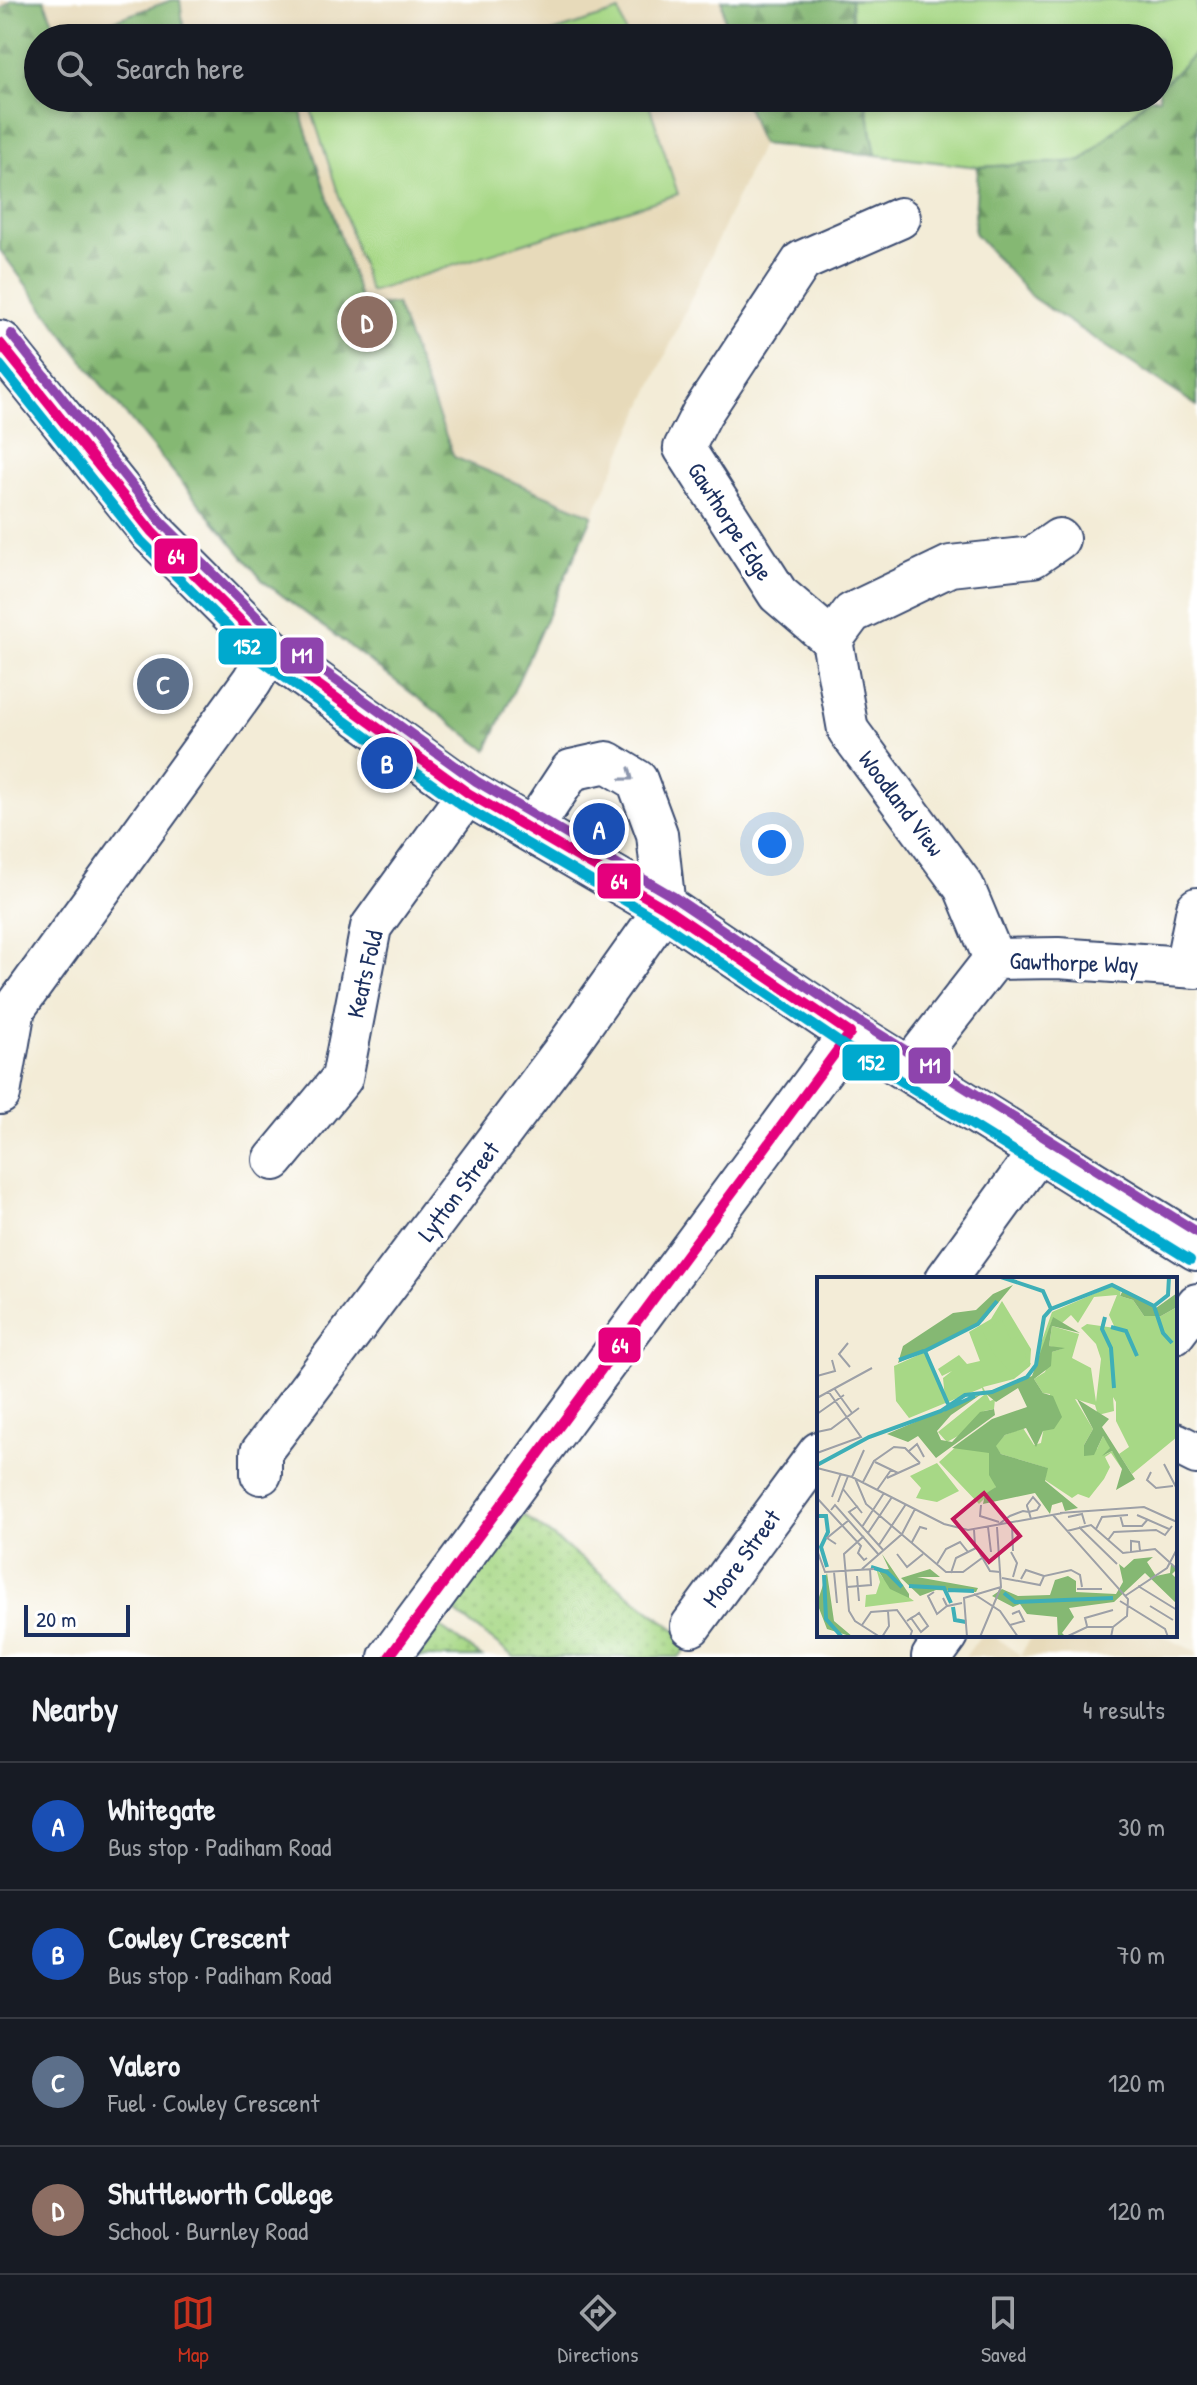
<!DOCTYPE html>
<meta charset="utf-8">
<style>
:root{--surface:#171b24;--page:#20242c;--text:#f1f3f6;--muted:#9ea1a6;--line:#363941;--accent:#c8321e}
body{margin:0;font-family:"Patrick Hand",sans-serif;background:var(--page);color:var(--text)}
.scale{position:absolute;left:24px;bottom:20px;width:106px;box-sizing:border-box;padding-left:8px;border:4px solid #1b2f5e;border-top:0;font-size:22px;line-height:28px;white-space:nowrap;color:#1b2f5e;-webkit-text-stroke:6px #fff;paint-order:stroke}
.you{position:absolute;left:772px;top:844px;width:28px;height:28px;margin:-20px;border:6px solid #fff;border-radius:50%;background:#1a73e8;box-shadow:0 0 0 12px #1a73e833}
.badge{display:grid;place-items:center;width:52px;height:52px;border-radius:50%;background:var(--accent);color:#fff;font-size:26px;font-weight:700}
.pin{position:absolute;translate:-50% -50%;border:4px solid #fff;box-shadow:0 2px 8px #0006}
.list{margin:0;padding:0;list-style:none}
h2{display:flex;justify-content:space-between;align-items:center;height:104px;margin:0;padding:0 32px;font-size:34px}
h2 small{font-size:26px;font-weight:400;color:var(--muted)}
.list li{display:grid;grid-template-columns:52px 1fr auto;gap:24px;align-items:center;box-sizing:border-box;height:128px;padding:0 32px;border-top:2px solid var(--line)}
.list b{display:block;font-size:30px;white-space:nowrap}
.list p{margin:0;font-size:26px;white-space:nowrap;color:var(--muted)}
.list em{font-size:26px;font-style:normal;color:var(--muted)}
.icon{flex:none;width:44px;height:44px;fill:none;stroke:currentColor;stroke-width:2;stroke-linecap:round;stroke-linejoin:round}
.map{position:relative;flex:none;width:1197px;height:1657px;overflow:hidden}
.search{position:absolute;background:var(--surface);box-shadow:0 4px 12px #0003;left:24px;right:24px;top:24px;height:88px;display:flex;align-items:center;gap:20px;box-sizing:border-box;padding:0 28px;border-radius:44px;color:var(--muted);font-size:30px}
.sheet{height:616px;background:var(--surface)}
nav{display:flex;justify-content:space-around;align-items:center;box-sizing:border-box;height:112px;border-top:2px solid var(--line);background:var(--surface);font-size:22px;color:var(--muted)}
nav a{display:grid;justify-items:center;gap:4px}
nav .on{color:var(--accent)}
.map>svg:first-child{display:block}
</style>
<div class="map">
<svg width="1197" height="1657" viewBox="0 0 1197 1657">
<defs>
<pattern id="forest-firs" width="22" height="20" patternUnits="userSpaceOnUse" patternTransform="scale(2)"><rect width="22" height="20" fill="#85b873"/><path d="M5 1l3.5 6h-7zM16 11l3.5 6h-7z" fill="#6c9662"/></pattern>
<pattern id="garden-dots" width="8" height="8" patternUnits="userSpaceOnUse" patternTransform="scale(2)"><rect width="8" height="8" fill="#a7d886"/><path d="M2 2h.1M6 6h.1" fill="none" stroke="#8fba76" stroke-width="1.8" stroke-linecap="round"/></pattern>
</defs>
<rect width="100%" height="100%" fill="#fff"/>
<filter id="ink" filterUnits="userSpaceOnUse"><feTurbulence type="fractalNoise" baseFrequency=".0125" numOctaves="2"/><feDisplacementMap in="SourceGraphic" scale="16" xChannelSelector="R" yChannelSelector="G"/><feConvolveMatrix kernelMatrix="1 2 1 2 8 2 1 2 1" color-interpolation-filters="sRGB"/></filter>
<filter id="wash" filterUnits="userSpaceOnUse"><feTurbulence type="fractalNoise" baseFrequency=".006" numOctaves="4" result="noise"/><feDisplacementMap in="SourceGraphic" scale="32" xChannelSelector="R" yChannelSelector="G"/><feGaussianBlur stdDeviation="1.8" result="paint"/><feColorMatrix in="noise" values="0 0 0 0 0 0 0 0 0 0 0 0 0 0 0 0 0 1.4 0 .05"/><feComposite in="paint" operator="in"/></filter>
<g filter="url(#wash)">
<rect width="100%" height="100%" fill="#f3ecd7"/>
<g fill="#e7daba">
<path d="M0,0H722L726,38H38V98H744L761,144L487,750L263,581L99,382L0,250Z"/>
<path d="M981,1635H992L1020,1655L1033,1635H1160L1197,1652V1657H965Z"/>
</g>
<g fill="#a7d886" stroke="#618472" stroke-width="2">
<path d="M851,0H1197V52L1159,88V38H853Z"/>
<path d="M619,11L627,38H534Z"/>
<path d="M345,98H647L678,194L370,292L311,109Z"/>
<path d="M865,98H1149L1082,161L978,167L876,155Z"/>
</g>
<g fill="url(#forest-firs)" stroke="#507468" stroke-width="2">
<path d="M12,0H44L60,38H38V98H260L278,109L287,98H299L303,121L363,307L396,304L454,457L593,515L487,750L263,581L99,382L0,250V10Z"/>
<path d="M172,0H180L185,38H63Z"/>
<path d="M722,0H851L853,38H726Z"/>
<path d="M1197,52V406L1033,298L974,233L978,167L1082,161L1149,98H1159V88Z"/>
<path d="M744,98H865L876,155L761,144Z"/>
</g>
<g fill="url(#garden-dots)" stroke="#618472" stroke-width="2">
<path d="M524,1515L691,1642L679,1657H514L452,1610Z"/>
<path d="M440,1627L482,1657H418Z"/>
</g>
</g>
<g filter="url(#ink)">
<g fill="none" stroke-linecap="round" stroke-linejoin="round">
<defs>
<g id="minor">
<path d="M832,640L778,594L684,448L702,413L802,261L900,218"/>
<path d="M832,640L848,730L964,887L994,959"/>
<path d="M832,640L852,613L950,566L1033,557L1059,539"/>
<path d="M1185,967L1197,908"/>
<path d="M909,1068L994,959L1058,958L1197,968"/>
<path d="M0,1094L15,1008L252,681L270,650"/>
<path d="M274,1160L342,1078L371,927L468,793"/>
<path d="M946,1279L1039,1151"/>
<path d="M1175,1333L1197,1304"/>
<path d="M1175,1443L1197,1454"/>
<path d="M261,1474V1452L564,1050L665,908L657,834L637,780L607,762L571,770L532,829"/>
<path d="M691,1626L819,1452"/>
<path d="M389,1657L850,1033"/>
<path d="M932,1657L948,1635"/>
</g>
<path id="major" d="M0,343L152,532L270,650L468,793L665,908L850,1033L1197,1248"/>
</defs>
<use href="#minor" stroke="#3b4b70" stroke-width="44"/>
<use href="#major" stroke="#3b4b70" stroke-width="48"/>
<use href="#minor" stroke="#fff" stroke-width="40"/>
<use href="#major" stroke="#fff" stroke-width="44"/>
<defs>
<g id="bus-1">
<path d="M0,343L152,532L270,650L468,793L665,908L850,1033"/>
<path d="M389,1657L850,1033"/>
</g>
<path id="bus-2" d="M0,365L141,541L262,661L461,805L658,920L843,1045L1190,1260"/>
<path id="bus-3" d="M11,334L162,523L279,639L476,781L672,896L858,1021L1197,1232"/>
</defs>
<use href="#bus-1" stroke="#fff" stroke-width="16"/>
<use href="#bus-2" stroke="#fff" stroke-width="16"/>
<use href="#bus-3" stroke="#fff" stroke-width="16"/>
<use href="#bus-1" stroke="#e5007d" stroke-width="10"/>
<use href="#bus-2" stroke="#00a9ce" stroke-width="10"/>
<use href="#bus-3" stroke="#8e44ad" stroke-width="10"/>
</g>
<defs><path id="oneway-chevron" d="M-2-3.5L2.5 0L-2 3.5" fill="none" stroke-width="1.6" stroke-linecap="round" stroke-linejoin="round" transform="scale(2)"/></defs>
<use stroke="#8d97ae" href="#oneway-chevron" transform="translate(628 776) rotate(37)"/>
</g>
<g text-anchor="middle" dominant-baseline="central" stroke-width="8" stroke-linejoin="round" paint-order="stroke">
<g font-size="24" fill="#1b2f5e" stroke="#fff">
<text transform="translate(731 521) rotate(57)">Gawthorpe Edge</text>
<text transform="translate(902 803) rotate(53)">Woodland View</text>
<text transform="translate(1074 962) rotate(2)">Gawthorpe Way</text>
<text transform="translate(364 974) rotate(-77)">Keats Fold</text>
<text transform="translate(458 1191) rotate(-53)">Lytton Street</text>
<text transform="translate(741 1558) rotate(-54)">Moore Street</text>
</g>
</g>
<g transform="translate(817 1277)">
<rect width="360" height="360" fill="#f3ecd7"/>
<path d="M295,9L304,11L303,19L316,23L327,39H344L360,30V160L315,197L302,177L312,170L299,144V125L296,120L297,134L281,138L278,128L258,122L276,152L267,168L280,172L286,159L294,171L288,178L295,174L301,182L305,192L294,176L288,180L293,190L287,202L272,221L261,217L255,221L228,203L230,191L184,177L178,169L188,158L206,151L217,168L224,166L233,117L226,116L217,102L228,95L235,75L244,72L232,69L235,49L262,57L255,81L274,91L279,125L284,82L279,67L264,51L270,47L298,51L292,38L300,18L277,20L261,46L254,38L245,46L236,41L222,82L223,69L235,35ZM185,24L214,72L213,89L197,102L166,110L173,124L178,122L177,132L167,134L150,154L130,165L121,155L167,118L165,111L92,141L79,124L77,89L108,75L128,121L126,101L135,94L125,99L121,92L142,78L150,87L163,84L152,55L174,42ZM141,168L172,175L179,210L162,227L122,185ZM120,186L142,214L120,225L99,221L104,211L93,199ZM59,291L66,301L97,324L48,330L49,318L59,317L63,305Z" fill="#a7d886"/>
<path d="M196,8L166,44L81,86L86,69L136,36L159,33L176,17ZM306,13L339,31L360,16V30L344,39H327L316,23L303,19ZM236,40L263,56L235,49L232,69L248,71L235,75L234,89L217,102L226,116L236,119L245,140L237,152L226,154L219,170L209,151L188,158L179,169L184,177L231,191L228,204L261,231L248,234L245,225L235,228L233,237L218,216L166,227L168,217L179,210L172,198V176L135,171L175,142L210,130L201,111L179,125L168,116L215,99ZM166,116L134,138L120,154L124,163L135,165L163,135L177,132L178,138L119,181L101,159L91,165L70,157ZM260,122L292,142L285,150L318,202L299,213L305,192L295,174L285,179L293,171L286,159L277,178L267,179V168L276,152ZM65,277L92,317V321L73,312L61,293L72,292ZM336,280L330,285L339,299L353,296L354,287L360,292L355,297L360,302V327L328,296L297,325L252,331L257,340L245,356L248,359L241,360L240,340L210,337L203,327L196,330L175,319L185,312L201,319L233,318L238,303L251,299L259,304V315L299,317L306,305L302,287L307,291L317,282ZM113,292L123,300H100L161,311L159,315L119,313L103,319L84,301ZM10,296L17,344L36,360L10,352L0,326Z" fill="#85b873"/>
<path d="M185,43L194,63L203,58L214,73L207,78L214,87L198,100L176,76L165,53Z" fill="#a7d886"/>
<path fill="none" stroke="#3eafb7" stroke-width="4" d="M184,0L226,14L234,32M337,29L346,56L355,66M288,40L285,52L294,71L297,111M294,50L309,54L320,79M82,83L107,74M131,127L108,74L161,47L180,24M127,133L158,119M0,188L52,160L124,134L148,118L175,115L210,100L219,88L227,40L234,32L295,8L337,29L351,18L352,0M1,239H9L11,255L4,270L10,290M54,290L70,295L85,310M7,298L9,342L25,360M92,309L127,311L134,326M131,313L157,314M187,316L198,325L296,321M136,330L138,343L149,345"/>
<path fill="none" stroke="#9da0a7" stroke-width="2" d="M31,66L22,77L33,90M0,99L18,94L15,83M17,111L35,136M0,121L55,91M0,137L27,118M0,155L14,152L42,131M92,174L100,167L107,180M0,176L44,160L11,114M58,185L81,196M347,187L360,212M0,191L35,200L127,247L151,253L246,236M334,195L330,203L339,211L356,209M35,200L47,173M38,201L49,227L129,295H146L165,281M70,201L103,186M46,205L57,184L77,170L88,171L103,186M26,212L45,236M60,213L74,193M15,220L24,196M0,221L44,269L41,276L47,283L50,281M21,225L31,199M164,228L163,239L182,245M41,229L32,235L67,274M14,233L18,228L62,278M243,236L327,230L360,245M236,238L311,322L310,339L296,350L294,360M303,238L306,249H325L331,242M320,238L352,252M251,240L265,237L268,247M182,247L193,239L206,234L212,235L220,233L223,228L216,220L210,228V229L212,235L214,242M195,248L196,274M45,250L67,216M171,250L174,275M262,250L300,287M279,252L285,240L311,238M157,253L158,268L173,294L183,295M250,254L274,248L306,276L338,272L360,292M51,256L75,220M47,259L27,277L32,334L38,344L63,360M291,263L297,255L339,253L348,258L355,249M95,265L103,250L110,252M19,267L10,261L32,243M62,268L89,227M0,273L8,295L57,292M194,275L200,286L196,300M314,276V264L322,265L323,274M80,277L90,290L106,277M120,287L129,272L143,265L151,275M45,292L85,257L98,232M17,295L20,326M134,296L139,281L159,271M40,299L42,324M185,301L223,308L227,299L254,293L263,298L265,310M204,302L209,293L227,299M321,309L360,333M30,310L54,308L53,292M260,312H285M117,315L111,319L120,337L130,329M157,317L183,334L201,360M308,319L350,291L360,272M126,321L130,329L145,326M303,324L348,352L351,360M333,329L356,343M90,344L94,341L98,339L102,336L111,349L104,355L94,341M45,348L54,335L80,333L95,354L93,360M193,348L207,344L202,334L195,337M270,349L268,341L296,333M65,360L72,349L71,334M150,360L147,321L184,310M163,360L184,310L180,250M249,360L270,350H296"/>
<path fill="#c2185b" fill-opacity="0.15" stroke="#c2185b" stroke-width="4" d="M167,216L203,259L172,285L136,242Z"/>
<rect width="360" height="360" fill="none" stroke="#1b2f5e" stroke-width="4"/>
</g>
<g stroke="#fff" stroke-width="3">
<rect x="153" y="537" width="46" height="38" rx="8" fill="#e5007d"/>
<rect x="217" y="627" width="61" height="39" rx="8" fill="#00a9ce"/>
<rect x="279" y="636" width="46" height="39" rx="8" fill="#8e44ad"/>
<rect x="596" y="862" width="46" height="38" rx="8" fill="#e5007d"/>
<rect x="841" y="1043" width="60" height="39" rx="8" fill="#00a9ce"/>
<rect x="907" y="1046" width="45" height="39" rx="8" fill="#8e44ad"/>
<rect x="597" y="1326" width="45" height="38" rx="8" fill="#e5007d"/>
</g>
<g font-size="22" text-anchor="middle" font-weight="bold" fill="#fff">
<text x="176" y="564">64</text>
<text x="247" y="654">152</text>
<text x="302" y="663">M1</text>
<text x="619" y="889">64</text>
<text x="871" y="1070">152</text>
<text x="930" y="1073">M1</text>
<text x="620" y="1353">64</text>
</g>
</svg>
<div class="scale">20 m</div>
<div class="you"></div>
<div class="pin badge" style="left:599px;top:829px;background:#1a4fb4">A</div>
<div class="pin badge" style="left:387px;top:763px;background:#1a4fb4">B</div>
<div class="pin badge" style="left:163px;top:684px;background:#5c6f8a">C</div>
<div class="pin badge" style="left:367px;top:322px;background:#8d6e63">D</div>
<div class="search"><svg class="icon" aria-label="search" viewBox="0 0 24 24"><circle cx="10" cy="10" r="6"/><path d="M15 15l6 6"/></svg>Search here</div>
</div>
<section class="sheet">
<h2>Nearby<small>4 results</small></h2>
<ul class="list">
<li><span class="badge" style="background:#1a4fb4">A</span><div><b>Whitegate</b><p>Bus stop · Padiham Road</p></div><em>30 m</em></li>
<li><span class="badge" style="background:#1a4fb4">B</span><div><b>Cowley Crescent</b><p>Bus stop · Padiham Road</p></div><em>70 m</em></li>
<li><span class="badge" style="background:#5c6f8a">C</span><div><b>Valero</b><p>Fuel · Cowley Crescent</p></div><em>120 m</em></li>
<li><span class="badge" style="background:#8d6e63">D</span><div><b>Shuttleworth College</b><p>School · Burnley Road</p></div><em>120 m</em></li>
</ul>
</section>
<nav>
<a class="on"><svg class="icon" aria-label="map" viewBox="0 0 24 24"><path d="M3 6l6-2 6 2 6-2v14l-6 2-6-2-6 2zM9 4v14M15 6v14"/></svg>Map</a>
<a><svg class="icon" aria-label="directions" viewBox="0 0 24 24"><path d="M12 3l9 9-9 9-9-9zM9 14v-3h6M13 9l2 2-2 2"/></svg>Directions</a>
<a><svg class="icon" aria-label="saved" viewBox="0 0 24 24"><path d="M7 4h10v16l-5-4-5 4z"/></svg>Saved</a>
</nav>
